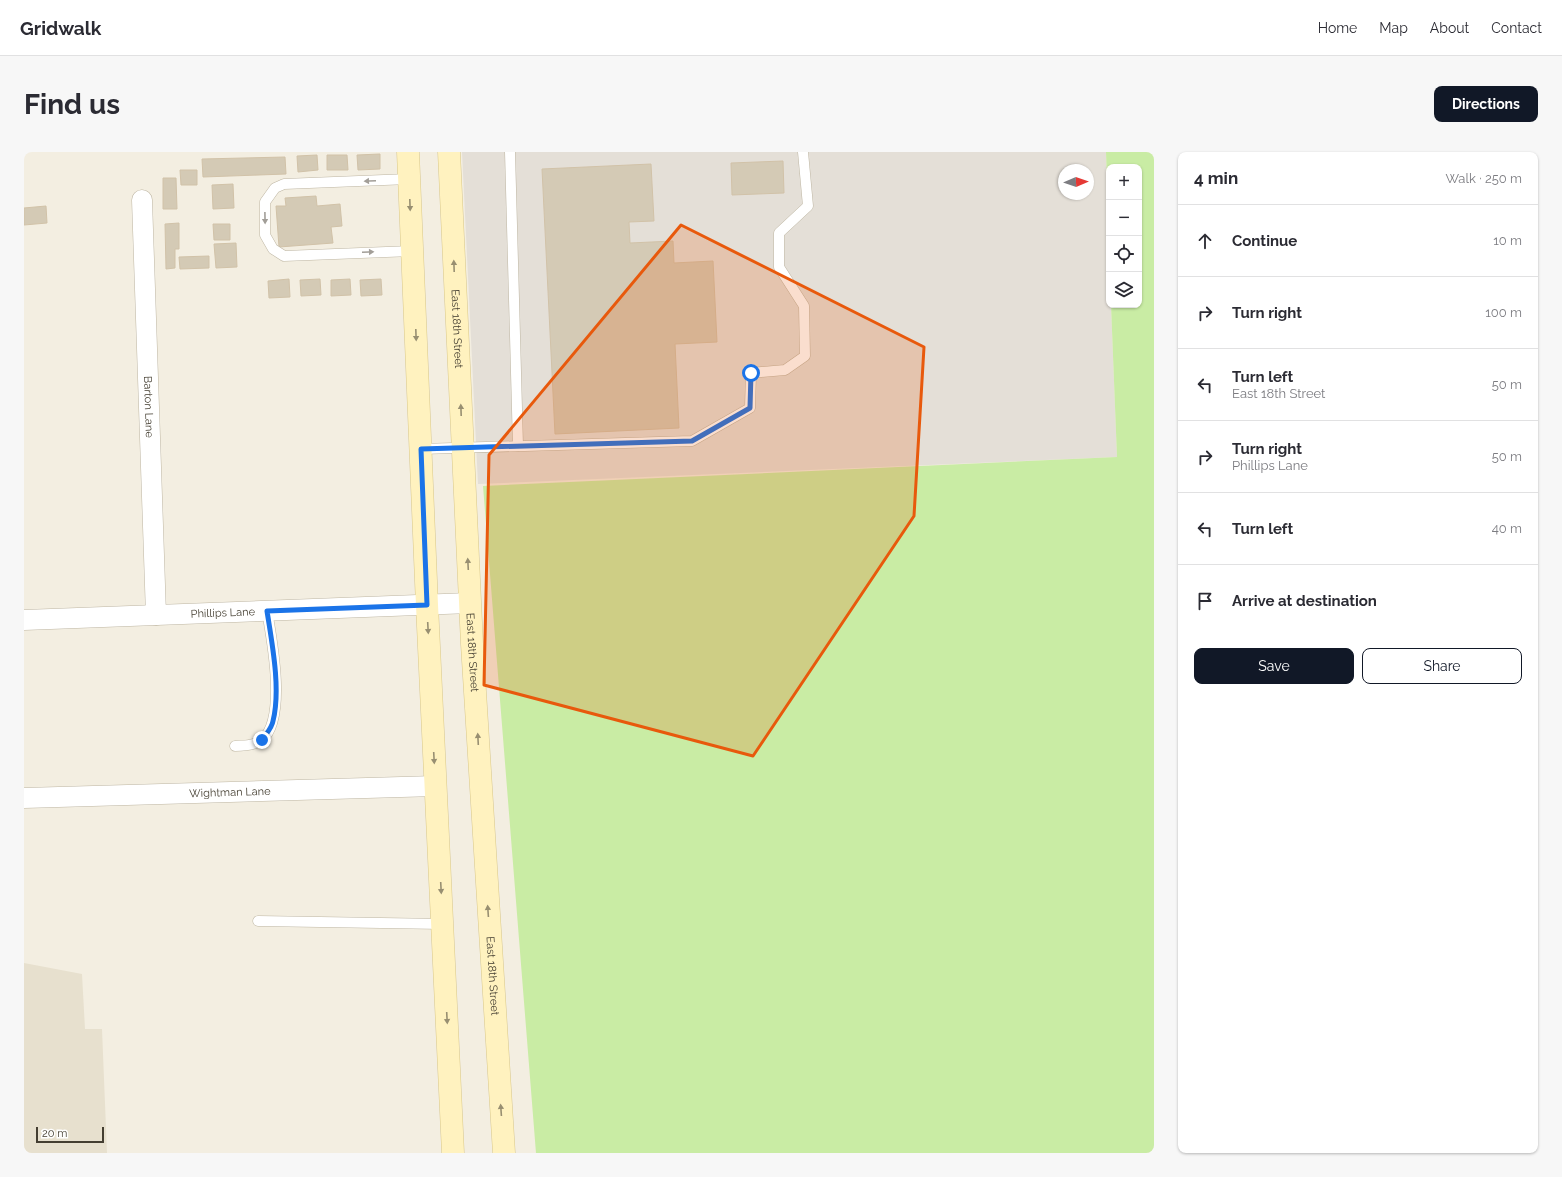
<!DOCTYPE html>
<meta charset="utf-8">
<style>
:root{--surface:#fff;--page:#f7f7f7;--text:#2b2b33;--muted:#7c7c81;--line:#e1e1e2;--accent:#111827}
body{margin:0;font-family:Raleway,sans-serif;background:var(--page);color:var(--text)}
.controls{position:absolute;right:12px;top:12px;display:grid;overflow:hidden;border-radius:8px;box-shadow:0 1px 3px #0004}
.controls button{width:36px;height:36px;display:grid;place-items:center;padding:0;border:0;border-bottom:1px solid var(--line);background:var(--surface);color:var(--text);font:20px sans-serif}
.compass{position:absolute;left:1034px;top:12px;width:36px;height:36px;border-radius:50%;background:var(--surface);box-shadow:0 1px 3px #0004;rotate:88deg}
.scale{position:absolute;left:12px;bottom:10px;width:68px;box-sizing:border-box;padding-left:4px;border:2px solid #443e31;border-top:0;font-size:11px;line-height:14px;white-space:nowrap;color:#443e31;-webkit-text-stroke:3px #fff;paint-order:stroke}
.stop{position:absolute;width:12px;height:12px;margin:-9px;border:3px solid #1a73e8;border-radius:50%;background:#fff}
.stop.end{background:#1a73e8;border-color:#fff;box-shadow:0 1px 4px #0008}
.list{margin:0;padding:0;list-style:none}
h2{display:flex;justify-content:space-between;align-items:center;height:52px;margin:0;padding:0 16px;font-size:17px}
h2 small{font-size:13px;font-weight:400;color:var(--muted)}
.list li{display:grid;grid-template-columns:26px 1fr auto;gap:12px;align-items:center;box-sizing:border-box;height:72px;padding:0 16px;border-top:1px solid var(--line)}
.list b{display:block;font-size:15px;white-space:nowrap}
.list p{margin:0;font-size:13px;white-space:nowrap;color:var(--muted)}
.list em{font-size:13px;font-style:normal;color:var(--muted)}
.actions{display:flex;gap:8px;padding:12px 16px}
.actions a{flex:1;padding:9px 0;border:1px solid var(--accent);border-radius:8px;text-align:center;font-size:14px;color:var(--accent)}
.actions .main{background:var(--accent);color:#fff}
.icon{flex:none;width:22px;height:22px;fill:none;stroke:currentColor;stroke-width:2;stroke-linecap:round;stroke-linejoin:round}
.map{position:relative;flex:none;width:1130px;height:1001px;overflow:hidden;border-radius:8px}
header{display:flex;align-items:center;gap:24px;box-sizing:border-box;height:56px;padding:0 20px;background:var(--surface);border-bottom:1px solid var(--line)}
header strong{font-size:19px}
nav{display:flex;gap:22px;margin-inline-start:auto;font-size:14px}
.intro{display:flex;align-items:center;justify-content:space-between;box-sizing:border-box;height:96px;padding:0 24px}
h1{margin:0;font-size:28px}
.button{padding:10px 18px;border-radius:8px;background:var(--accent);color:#fff;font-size:14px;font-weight:700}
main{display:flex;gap:24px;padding:0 24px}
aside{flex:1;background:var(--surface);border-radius:8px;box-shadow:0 1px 3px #0004}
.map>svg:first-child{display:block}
</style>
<header>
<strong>Gridwalk</strong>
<nav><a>Home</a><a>Map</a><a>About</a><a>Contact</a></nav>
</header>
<div class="intro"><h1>Find us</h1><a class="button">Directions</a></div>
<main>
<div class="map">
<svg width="1130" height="1001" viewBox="0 0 1130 1001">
<rect width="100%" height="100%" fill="#f3eee1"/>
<path fill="#e7e0ce" d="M0,811L58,822L61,877H78L83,1001H0Z"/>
<path fill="#e4dfd7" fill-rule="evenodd" d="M438,0H1082L1085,90V153H1087L1093,305L454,332ZM1040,18H1064V42H1040Z"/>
<path fill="#c9eca4" d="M1082,0H1130V1001H512L459,334L1093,305L1087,153H1115V15H1085V90Z"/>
<g fill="#d4cab5" stroke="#d1c2a8">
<path d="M356,2V17L334,18L333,3Z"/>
<path d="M293,3L294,18L274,20L273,4Z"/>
<path d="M303,3H323L324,18H303Z"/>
<path d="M261,5L262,22L179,25L178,7Z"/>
<path d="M759,9L760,41L708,43L707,11Z"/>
<path d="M627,12L630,69L605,70L606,91L649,89L650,111L689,109L693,190L651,192L655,276L531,282L518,17Z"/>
<path d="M156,18H173V33H157Z"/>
<path d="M139,26H152L153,57H139Z"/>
<path d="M209,32L210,56L189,57L188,33Z"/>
<path d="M292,44L293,54L316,52L318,74L307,75L309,91L255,95L252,54H262L261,46Z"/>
<path d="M22,54L23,71L0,73V56Z"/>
<path d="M155,71V97H151V116L142,117L141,72Z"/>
<path d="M189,72H206V88H190Z"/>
<path d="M212,91L213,115L192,116L190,92Z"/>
<path d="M185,104V116L156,117L155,105Z"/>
<path d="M265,127L266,145L245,146L244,129Z"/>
<path d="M296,127L297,143L277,144L276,128Z"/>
<path d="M326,127L327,143L307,144V128Z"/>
<path d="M357,127L358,143L337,144L336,128Z"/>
</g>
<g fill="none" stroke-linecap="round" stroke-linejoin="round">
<defs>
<g id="lane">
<path d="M486,0L494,294"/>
<path d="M385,27L260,32L251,36L241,50V83L249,97L260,104L388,99"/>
<path d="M397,297L668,289L726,256L727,221L761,218L781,204L780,154L755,115V81L784,54L779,0"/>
<path d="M211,594C220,594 231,593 238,588C263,567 248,488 243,459"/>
<path d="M234,769L419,772"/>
</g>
<g id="street">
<path id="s1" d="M118,48L132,463"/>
<path id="s2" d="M0,468L446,451"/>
<path id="s3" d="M0,646L412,634"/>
</g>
<g id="secondary">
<path d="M384,0L403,453L429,1001"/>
<path id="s4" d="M425,0L448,492L480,1001"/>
</g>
</defs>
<use href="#lane" stroke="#beb6a3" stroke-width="11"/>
<use href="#street" stroke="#beb6a3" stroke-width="21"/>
<use href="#secondary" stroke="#d8c78b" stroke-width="23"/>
<use href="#lane" stroke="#fff" stroke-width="10"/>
<use href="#street" stroke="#fff" stroke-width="20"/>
<use href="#secondary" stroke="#fff2bf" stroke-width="22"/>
</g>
<defs><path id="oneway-solid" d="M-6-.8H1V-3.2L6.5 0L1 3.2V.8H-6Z"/></defs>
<g fill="#a29e98">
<use href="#oneway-solid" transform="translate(346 29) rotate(177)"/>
<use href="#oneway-solid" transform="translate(241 66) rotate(89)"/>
<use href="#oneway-solid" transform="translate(344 100) rotate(-2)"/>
</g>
<g fill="#988f71">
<use href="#oneway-solid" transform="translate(386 53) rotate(88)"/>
<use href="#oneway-solid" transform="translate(430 114) rotate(-92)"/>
<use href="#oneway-solid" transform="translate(392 183) rotate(88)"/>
<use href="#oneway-solid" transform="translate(437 258) rotate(-92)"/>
<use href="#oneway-solid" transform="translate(444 412) rotate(-93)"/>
<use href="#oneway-solid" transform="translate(404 476) rotate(87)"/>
<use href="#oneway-solid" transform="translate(454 587) rotate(-93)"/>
<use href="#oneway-solid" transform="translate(410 606) rotate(87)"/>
<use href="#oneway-solid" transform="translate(417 736) rotate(87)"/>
<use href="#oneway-solid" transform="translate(464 759) rotate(-94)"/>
<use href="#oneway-solid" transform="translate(423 866) rotate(87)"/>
<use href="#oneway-solid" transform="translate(477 958) rotate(-94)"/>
</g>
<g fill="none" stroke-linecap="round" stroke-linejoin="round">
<path stroke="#1a73e8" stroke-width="5" d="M238,588C242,582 248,576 249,569C257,537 248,491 243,459L403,453L397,297L668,289L726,256L727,221"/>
</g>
<path fill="#e8590c" fill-opacity="0.2" stroke="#e8590c" stroke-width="3" stroke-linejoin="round" d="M657,73L900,195L890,364L729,604L460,533L465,303Z"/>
<g text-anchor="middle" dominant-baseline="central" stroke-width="3" stroke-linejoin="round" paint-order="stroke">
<g font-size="11" fill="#443e31" stroke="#fff">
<text stroke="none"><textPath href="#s4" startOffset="177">East 18th Street</textPath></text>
<text stroke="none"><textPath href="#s1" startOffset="207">Barton Lane</textPath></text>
<text stroke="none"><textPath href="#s2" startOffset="199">Phillips Lane</textPath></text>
<text stroke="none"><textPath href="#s4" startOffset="501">East 18th Street</textPath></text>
<text stroke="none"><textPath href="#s3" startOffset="206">Wightman Lane</textPath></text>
<text stroke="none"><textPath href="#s4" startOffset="825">East 18th Street</textPath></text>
</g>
</g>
</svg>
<div class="controls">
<button>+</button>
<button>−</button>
<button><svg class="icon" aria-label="locate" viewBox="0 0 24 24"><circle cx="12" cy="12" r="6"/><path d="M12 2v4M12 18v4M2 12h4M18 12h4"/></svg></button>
<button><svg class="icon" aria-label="layers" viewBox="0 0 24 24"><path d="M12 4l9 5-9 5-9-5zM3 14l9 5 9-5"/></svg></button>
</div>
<svg class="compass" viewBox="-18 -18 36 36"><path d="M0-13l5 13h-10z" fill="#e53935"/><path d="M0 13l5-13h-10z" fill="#7c7c81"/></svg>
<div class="scale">20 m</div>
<div class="stop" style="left:727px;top:221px"></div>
<div class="stop end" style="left:238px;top:588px"></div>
</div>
<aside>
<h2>4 min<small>Walk · 250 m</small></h2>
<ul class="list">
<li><svg class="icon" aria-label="ahead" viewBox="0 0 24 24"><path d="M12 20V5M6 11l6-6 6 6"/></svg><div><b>Continue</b></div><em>10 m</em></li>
<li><svg class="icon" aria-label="right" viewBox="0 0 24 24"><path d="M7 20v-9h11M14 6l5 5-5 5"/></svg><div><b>Turn right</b></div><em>100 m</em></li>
<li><svg class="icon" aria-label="left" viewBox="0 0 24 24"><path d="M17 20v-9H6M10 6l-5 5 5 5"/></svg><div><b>Turn left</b><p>East 18th Street</p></div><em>50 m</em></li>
<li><svg class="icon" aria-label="right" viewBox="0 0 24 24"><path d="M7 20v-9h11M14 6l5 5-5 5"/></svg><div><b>Turn right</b><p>Phillips Lane</p></div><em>50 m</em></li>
<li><svg class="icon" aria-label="left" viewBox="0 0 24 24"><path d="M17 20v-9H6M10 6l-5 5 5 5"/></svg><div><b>Turn left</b></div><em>40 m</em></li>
<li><svg class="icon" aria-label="arrive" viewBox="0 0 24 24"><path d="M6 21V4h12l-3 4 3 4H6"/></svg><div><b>Arrive at destination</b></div></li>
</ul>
<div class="actions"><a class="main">Save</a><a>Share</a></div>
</aside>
</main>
